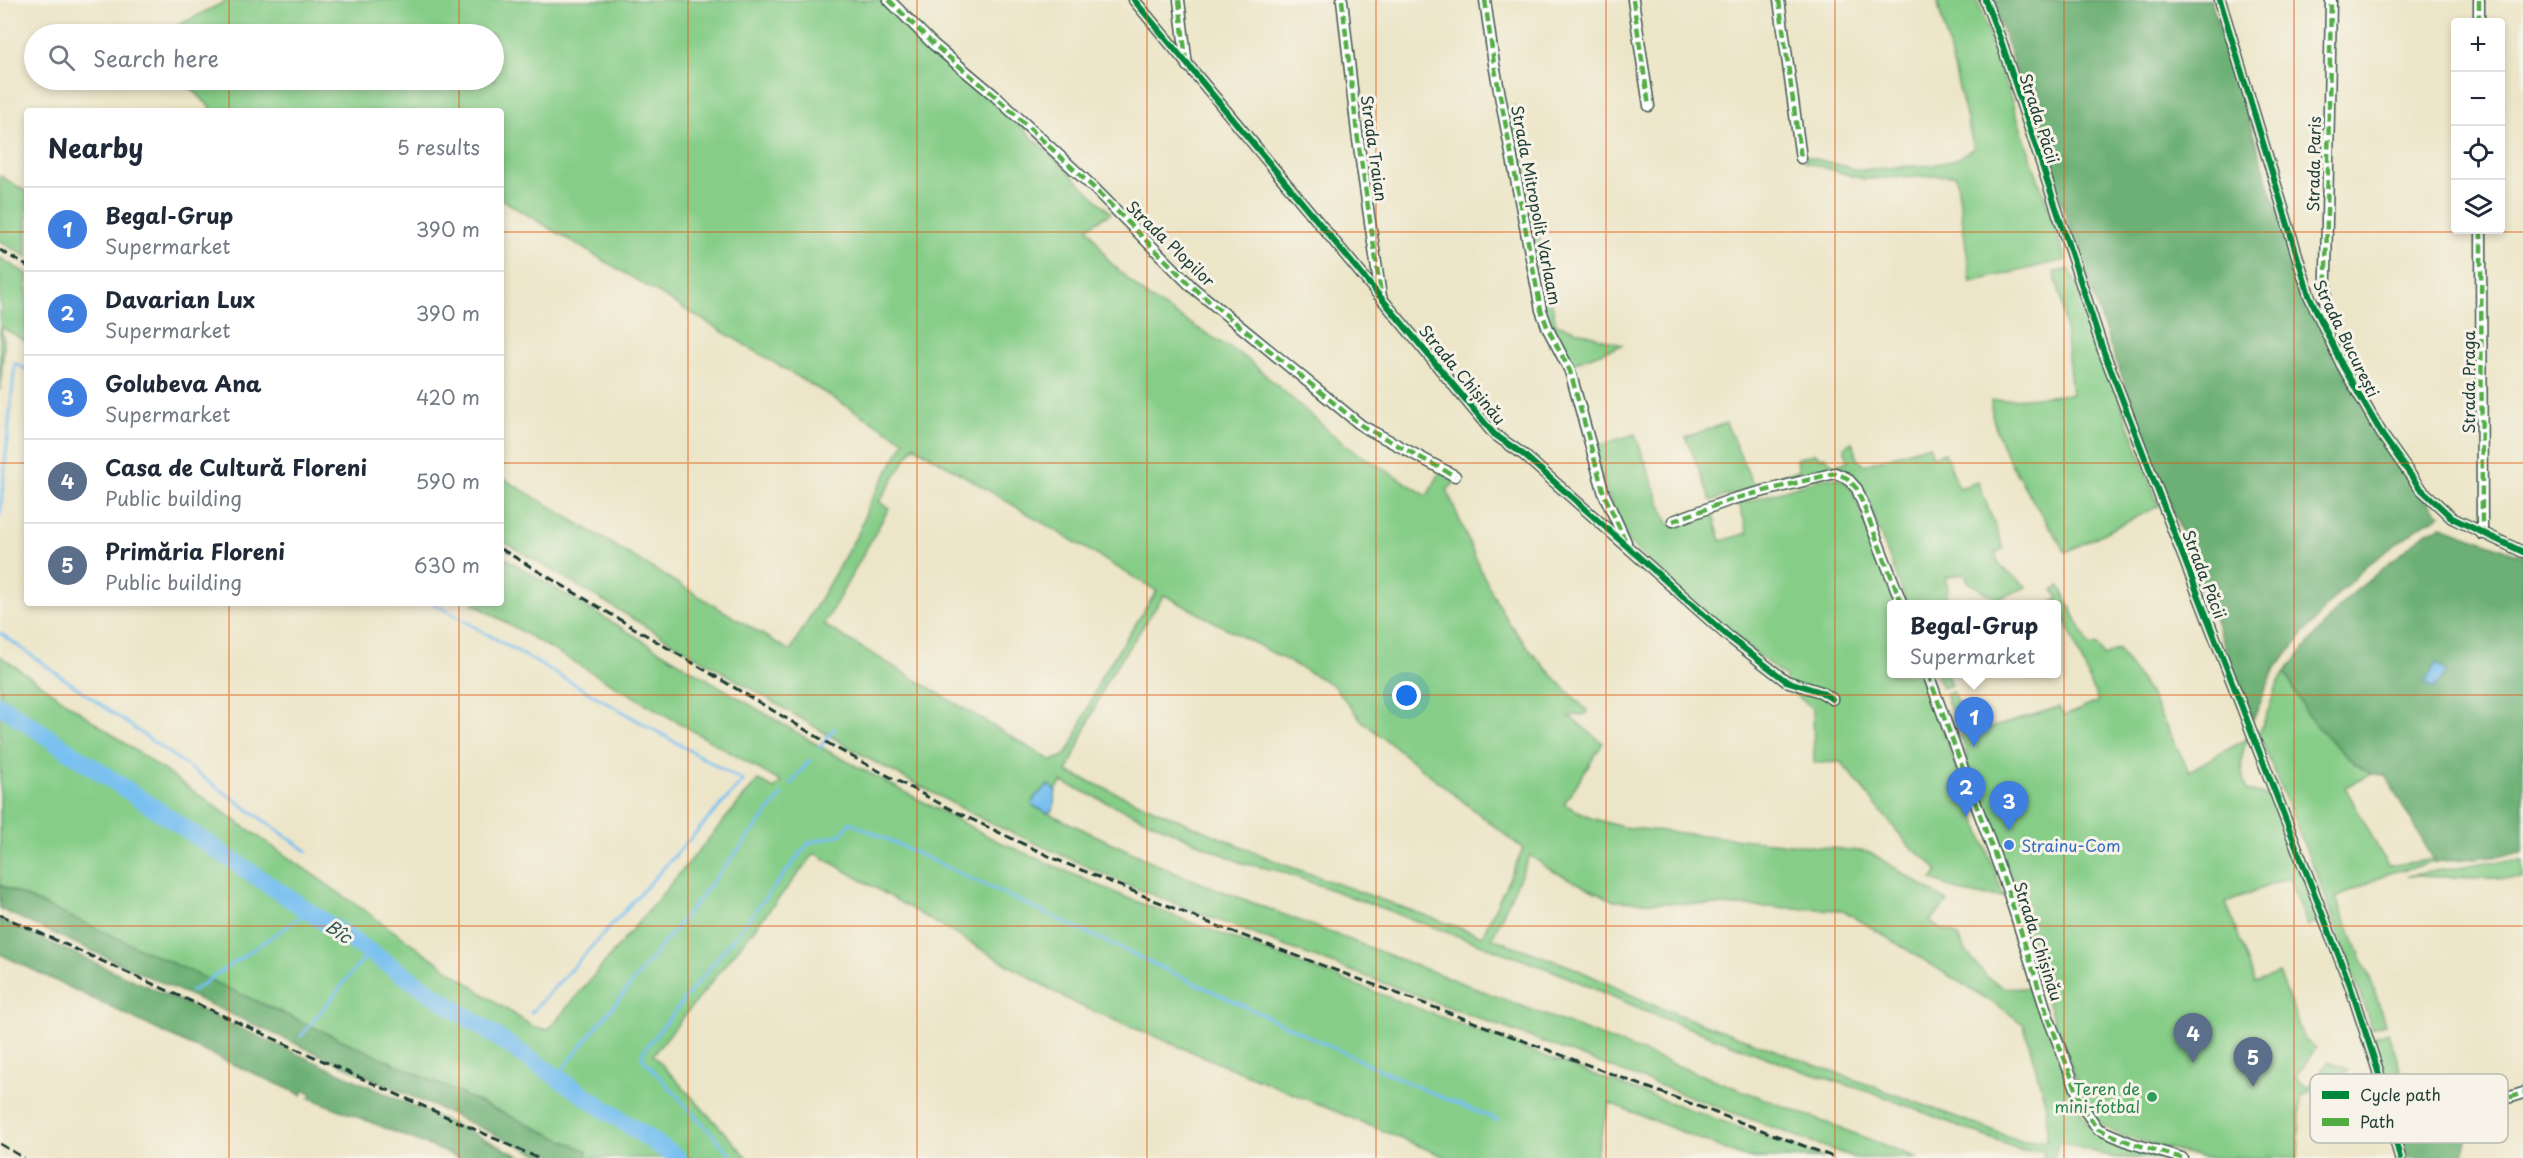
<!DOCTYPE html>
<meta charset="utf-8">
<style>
:root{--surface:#fff;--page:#f6f6f7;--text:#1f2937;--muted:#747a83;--line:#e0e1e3;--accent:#b45309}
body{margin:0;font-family:"Playpen Sans",sans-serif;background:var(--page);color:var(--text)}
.controls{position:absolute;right:18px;top:18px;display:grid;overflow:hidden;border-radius:6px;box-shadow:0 3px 9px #0003}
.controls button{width:54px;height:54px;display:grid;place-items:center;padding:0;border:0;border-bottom:2px solid var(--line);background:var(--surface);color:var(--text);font:30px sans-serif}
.you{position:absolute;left:1407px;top:696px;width:21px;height:21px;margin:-15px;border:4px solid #fff;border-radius:50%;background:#1a73e8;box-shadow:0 0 0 9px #1a73e833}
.badge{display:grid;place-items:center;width:39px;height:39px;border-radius:50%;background:var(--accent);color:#fff;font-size:20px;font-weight:700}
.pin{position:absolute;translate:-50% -50px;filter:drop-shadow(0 2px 3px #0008)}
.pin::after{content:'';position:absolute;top:32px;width:21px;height:18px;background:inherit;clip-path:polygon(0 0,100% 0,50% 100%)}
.popup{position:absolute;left:1887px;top:600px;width:174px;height:78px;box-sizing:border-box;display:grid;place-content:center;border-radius:6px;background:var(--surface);filter:drop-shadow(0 2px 4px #0005);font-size:20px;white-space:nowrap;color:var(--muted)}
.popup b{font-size:22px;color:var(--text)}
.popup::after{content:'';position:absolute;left:50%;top:100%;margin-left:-12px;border:12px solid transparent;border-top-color:var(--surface)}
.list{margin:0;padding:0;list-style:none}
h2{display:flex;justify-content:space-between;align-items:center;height:78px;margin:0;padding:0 24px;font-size:26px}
h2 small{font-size:20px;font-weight:400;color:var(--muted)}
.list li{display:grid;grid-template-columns:39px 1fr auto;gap:18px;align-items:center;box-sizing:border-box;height:84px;padding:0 24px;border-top:2px solid var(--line)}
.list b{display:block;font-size:22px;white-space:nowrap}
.list p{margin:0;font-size:20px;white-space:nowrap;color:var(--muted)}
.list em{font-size:20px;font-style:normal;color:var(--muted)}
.icon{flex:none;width:33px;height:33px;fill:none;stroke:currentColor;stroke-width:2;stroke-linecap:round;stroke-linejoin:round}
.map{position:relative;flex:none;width:2523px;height:1158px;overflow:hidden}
.search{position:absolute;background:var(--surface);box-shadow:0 3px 9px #0003;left:24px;top:24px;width:480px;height:66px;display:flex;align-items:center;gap:15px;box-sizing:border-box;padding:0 21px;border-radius:33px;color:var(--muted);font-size:22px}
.panel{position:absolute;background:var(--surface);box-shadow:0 3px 9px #0003;left:24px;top:108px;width:480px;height:498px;border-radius:6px}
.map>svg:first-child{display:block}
</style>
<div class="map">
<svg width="2523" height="1158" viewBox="0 0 2523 1158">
<rect width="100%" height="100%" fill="#f7f3e8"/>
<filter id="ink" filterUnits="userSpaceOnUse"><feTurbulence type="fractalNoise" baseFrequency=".0167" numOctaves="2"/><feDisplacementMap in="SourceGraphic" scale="12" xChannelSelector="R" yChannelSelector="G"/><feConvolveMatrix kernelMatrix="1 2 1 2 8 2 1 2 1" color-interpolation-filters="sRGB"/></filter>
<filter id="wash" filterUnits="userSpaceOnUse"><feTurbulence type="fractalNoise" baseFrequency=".008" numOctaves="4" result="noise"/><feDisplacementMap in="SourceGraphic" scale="24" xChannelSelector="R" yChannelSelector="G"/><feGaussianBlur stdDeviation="1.35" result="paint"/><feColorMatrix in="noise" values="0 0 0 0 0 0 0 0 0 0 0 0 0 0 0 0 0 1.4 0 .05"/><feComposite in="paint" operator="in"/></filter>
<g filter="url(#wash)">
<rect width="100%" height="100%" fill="#ece5c7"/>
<g fill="#86cd88" stroke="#52855e" stroke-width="1.5" fill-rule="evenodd">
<path d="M228,0H880L899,22L990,97L1111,213L1088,227L1108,260L1146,296L1246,358L1346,446L1427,496L1441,471L1456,481L1447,490C1467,536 1484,585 1512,627C1534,658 1562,685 1588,712L1582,715L1569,716L1603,743L1564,804L1591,818L1622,827L1870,852L1948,902L1930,921C1939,932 1950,928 1957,936C1960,939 1962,945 1964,948C1981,972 1998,997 2031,986L2083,1116L2094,1132L2106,1140L2167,1158H2115L2060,1142L2053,1158H2043L2044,1150L2023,1151L1879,1095L1800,1070L1655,1015L1556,972L1280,871L1242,863L1062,782L1056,790L1048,785L1035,797L1033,806L1178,874L1918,1158H1855L1295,950L1130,886L984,820L869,759L501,540V477L790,651L860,530L868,506L905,441L501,199V111H214L183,80H494V34H161ZM914,446L1157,591L1101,677L1071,747L1064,756L1052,761L824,625L889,508L879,502ZM1164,595L1333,685L1362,721L1523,849L1482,936L1280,863L1067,772L1107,680ZM1530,855L1547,868L1614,901L1843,910L2003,1009L2024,1025L2046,1106L2047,1140L2021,1141L1658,1007L1572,967L1492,938Z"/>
<path d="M1937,0H1977L2066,260L1971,282L1956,175L1863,179L1805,162V156L1858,170L1932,165L1955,160L1974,148Z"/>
<path d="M1514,106L1556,324L1622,345L1573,363L1552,329L1544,310L1506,110Z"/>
<path d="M0,176L27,192V257L0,241Z"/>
<path d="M0,258L27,274V342L1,327L4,344L0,391Z"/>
<path d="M2070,269L2159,506L2066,552C2043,514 1990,445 1991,401L2072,394L2062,301L2054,272Z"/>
<path d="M1726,423L1753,484L1799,470L1796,459L1816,453L1820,458L1825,456L1834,466L1848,461L1844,447L1852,442L1857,459L1864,465L1929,445L1933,456L1945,453L1959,488L1978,482L2004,549L1995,554L2001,567L2027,587L1997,599L1968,582L1965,573L1945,578L1948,588L1945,604H1907L1863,488C1857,480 1853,473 1843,470C1821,463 1736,493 1711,501L1686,437Z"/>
<path d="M1635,434L1668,524L1678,525L1712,512L1721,541L1748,533L1739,504L1823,478C1836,477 1843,478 1852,489L1895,604H1892V674H1922L2004,897L1967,894L1932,880L1938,871L1929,861L1910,847L1841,762L1814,763L1813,709L1786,687L1785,677L1680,591L1629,542L1606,491L1594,447Z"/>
<path d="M501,556L826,750L995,840L1125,897L1229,937L1616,1083L1824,1158H1746L1610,1103L1595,1156L1599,1158H1448L1074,1003L815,853L653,1055L748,1158H586L587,1151L0,885V656L501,1006L532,1026L548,1030L758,780L774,789L781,782L472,603H501Z"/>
<path d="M2060,586L2090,647L2097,645L2104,656L2118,649L2149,693L2189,771L2248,738C2239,758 2240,770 2247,791L2272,797L2322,920L2308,926L2289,878L2226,902L2255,982L2279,973L2304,1039L2316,1048L2295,1078L2309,1088L2329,1061L2349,1070L2301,1096L2298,1158H2203L2120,1135L2102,1125L2091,1114L2056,1028L2010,884L1965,758L1968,757L1945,694L1953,691L1968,735L2059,707L2064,716L2098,702L2066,621L2057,609L2056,604L2052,603L2059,598L2053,590Z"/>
<path d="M2285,672L2308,716L2355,764L2372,774L2345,787L2388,866L2433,859L2435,862L2390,873L2336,898L2372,983L2385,1024L2372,1029L2328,903L2259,735L2279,680Z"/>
<path d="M1936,674H1947L1951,685L1942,688Z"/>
<path d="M2523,861V879L2407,876L2487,862Z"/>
<path d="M2388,1032L2408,1093L2405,1094L2413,1121L2395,1116L2373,1037Z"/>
</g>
<g fill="#6cb074" stroke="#467654" stroke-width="1.5">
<path d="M1992,0H2211L2304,295L2379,437L2407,480L2441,515L2425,523L2366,566L2331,601L2274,670L2253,720L2110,345Z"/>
<path d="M2442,526L2523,556V853L2435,862L2385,775L2372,774L2355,764L2328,738L2308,716L2285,672L2345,600L2428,531Z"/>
<path d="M0,885L587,1151L586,1158H547L0,909Z"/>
<path d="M0,920L464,1129L524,1158H460L310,1098L312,1093L304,1090L302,1095L181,1041L0,954Z"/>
<path d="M2429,1087L2437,1113L2413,1121L2405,1094Z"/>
<path d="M2475,1114L2462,1158H2405L2401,1141L2403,1133L2409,1129Z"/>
</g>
<g fill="#78c0f0" stroke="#4c7e92" stroke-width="1.5">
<path d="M2436,663L2447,672L2434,688L2425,683Z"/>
<path d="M1048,785L1056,790L1053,811L1047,813L1032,805L1035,797Z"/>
</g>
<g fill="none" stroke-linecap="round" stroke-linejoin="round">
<g stroke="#78c0f0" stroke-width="3">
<path d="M0,515L15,363L27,370"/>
<path d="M433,603L743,781L531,1013"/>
<path d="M0,633L307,851"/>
<path d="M819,748L835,728"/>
<path d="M791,784L810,760"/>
<path d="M191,992L308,912"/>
<path d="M301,1036L369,952"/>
<path d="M556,1078L782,795"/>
<path d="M734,1158L642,1058L644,1050L809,843L842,834L850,822L1426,1091L1498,1120"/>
</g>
<path stroke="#78c0f0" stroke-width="18" d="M0,705L678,1158"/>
</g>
</g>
<g filter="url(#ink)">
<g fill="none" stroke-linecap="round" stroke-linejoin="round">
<defs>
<g id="minor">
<path d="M889,0L933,44L995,96L1094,188L1192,287L1362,426L1455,476"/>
<path d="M1134,0L1494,434L1524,455L1729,637L1786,681L1821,692L1832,699"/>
<path d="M1179,0L1187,66"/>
<path d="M1342,0L1357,133L1381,297"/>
<path d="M1485,0L1494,64L1541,310L1548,329L1570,371L1604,494L1626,542"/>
<path d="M1633,0L1649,106"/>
<path d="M1779,0L1801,158"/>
<path d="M1985,0L2001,41L2103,350L2350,985L2378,1071L2400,1158"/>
<path d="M2220,0L2309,295L2342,365L2383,436L2419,487L2452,518L2523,552"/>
<path d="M2479,0V22"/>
<path d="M2481,230L2482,534"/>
<path d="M2325,327L2331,0"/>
<path d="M1673,521L1733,499L1835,473L1847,478L1857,489L1902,604"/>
<path d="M1928,674L2008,891L2048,1017L2084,1109L2098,1129L2131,1143L2182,1158"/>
<path d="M2392,1128L2460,1113L2523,1093"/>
</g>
</defs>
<use href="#minor" stroke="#3e564a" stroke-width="13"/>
<use href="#minor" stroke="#fff" stroke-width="10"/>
<g stroke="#1f3d34" stroke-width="3" stroke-dasharray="9 4.5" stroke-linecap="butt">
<path d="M0,250L27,266"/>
<path d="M501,549L836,748L952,810L1055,859L1212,924L1836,1158"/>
<path d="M0,915L538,1158"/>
<path d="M0,1144L24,1158"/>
</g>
<g stroke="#52ad45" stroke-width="4.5" stroke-dasharray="9 4.5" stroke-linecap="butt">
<path d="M889,0L933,44L995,96L1094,188L1192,287L1362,426L1455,476"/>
<path d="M1179,0L1186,60"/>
<path d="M1342,0L1357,133L1381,294"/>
<path d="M1485,0L1494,64L1541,310L1548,329L1570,371L1604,494L1625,540"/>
<path d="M1633,0L1649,106"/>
<path d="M1779,0L1801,158"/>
<path d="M2479,0V22"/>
<path d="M2481,230L2482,534"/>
<path d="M2325,324L2331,0"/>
<path d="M1673,521L1733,499L1835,473L1847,478L1857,489L1902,604"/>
<path d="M1928,674L2008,891L2048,1017L2084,1109L2098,1129L2131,1143L2182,1158"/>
<path d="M2392,1128L2460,1113L2523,1093"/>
</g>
<defs>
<g id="cycleway">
<path d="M1134,0L1494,434L1524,455L1729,637L1786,681L1821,692L1832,699"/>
<path d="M1985,0L2001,41L2103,350L2350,985L2378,1071L2400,1158"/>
<path d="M2220,0L2309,295L2342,365L2383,436L2419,487L2452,518L2523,552"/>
</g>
</defs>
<use href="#cycleway" stroke="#f7f3e8" stroke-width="10"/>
<use href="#cycleway" stroke="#00873e" stroke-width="6"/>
</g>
</g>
<path fill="none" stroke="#de580e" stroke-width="1.5" stroke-opacity="0.55" d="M229,0V34M459,0V34M688,0V1158M917,0V1158M1147,0V1158M1376,0V1158M1606,0V1158M1835,0V1158M2064,0V1158M2294,0V1158M229,80V111M459,80V111M0,232H27M501,232H2523M0,463H27M501,463H2523M229,603V1158M459,603V1158M0,695H2523M0,926H2523"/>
<circle fill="#3f7fe0" stroke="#f7f3e8" stroke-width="2" cx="2009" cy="845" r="6"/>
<circle fill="#2e9e5b" stroke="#f7f3e8" stroke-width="2" cx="2152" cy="1097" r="6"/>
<g text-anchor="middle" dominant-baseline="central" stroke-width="6" stroke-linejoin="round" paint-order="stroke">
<g font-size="16" fill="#1f3d34" stroke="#f7f3e8">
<text transform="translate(2040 118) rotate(72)">Strada Păcii</text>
<text transform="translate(1375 148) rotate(82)">Strada Traian</text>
<text transform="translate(2313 164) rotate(-89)">Strada Paris</text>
<text transform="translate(1537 205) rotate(79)">Strada Mitropolit Varlaam</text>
<text transform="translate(1171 243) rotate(44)">Strada Plopilor</text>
<text transform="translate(2347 338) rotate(64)">Strada București</text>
<text transform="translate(1463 374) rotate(50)">Strada Chișinău</text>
<text transform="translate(2468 382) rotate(-90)">Strada Praga</text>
<text transform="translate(2205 574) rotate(69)">Strada Păcii</text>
<text transform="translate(2039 941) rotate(72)">Strada Chișinău</text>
</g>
<g font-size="16" fill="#366cbe" stroke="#f7f3e8" text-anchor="start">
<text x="2021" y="845">Strainu-Com</text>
</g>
<g font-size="16" fill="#27864d" stroke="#f7f3e8" text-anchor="end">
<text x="2140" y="1088">Teren de<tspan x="2140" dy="18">mini-fotbal</tspan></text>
</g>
<g font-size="18" font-style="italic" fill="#31575a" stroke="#f7f3e8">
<text transform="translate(339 931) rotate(34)">Bîc</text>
</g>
</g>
<rect x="2310" y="1074" width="198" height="69" rx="9" fill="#f7f3e8" stroke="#b6bcb2" stroke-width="1.5"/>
<rect x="2322" y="1091" width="27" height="8" fill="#00873e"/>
<rect x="2322" y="1118" width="27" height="8" fill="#52ad45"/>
<g font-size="16" fill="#1f3d34">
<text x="2360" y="1101">Cycle path</text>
<text x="2360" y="1128">Path</text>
</g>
</svg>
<div class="controls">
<button>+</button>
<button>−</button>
<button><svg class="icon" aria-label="locate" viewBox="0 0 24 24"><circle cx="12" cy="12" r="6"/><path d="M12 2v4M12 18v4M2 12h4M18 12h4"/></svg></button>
<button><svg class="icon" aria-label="layers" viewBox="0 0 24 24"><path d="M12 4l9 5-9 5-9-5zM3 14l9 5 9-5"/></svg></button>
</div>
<div class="you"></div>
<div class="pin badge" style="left:1974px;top:747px;background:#3f7fe0">1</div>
<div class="popup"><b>Begal-Grup</b>Supermarket</div>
<div class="pin badge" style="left:1966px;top:817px;background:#3f7fe0">2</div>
<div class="pin badge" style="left:2009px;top:831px;background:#3f7fe0">3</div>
<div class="pin badge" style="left:2193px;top:1063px;background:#5c6f8a">4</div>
<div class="pin badge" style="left:2253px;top:1087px;background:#5c6f8a">5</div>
<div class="search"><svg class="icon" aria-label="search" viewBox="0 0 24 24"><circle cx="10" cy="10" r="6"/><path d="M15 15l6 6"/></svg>Search here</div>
<section class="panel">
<h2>Nearby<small>5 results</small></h2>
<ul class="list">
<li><span class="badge" style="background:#3f7fe0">1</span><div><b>Begal-Grup</b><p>Supermarket</p></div><em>390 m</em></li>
<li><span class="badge" style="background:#3f7fe0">2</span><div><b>Davarian Lux</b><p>Supermarket</p></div><em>390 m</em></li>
<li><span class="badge" style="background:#3f7fe0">3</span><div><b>Golubeva Ana</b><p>Supermarket</p></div><em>420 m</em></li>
<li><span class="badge" style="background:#5c6f8a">4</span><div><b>Casa de Cultură Floreni</b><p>Public building</p></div><em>590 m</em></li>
<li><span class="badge" style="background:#5c6f8a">5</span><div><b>Primăria Floreni</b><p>Public building</p></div><em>630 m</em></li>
</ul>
</section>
</div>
